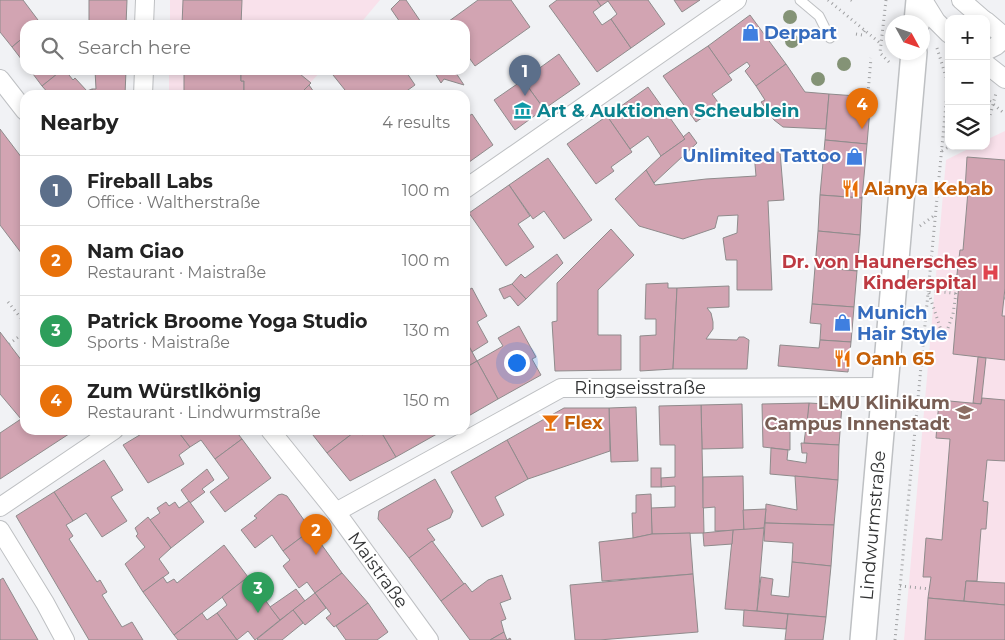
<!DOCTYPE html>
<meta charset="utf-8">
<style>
:root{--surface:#fff;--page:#f6f6f6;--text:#222;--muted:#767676;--line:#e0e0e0;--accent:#585d2b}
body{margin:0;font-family:Montserrat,sans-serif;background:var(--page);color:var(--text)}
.controls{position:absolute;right:15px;top:15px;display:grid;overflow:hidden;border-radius:10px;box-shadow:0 2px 8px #0003}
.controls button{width:45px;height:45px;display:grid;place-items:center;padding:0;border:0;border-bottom:1px solid var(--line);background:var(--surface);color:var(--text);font:25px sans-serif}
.compass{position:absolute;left:885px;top:15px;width:45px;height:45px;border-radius:50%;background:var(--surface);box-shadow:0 2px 8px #0003;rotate:130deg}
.you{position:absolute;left:516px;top:362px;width:18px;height:18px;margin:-12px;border:4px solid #fff;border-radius:50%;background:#1a73e8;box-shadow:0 0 0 8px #1a73e833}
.badge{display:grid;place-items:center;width:32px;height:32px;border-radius:50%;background:var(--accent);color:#fff;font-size:16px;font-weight:700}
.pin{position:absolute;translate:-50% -41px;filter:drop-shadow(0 1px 2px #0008)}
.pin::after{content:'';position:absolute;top:26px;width:18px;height:15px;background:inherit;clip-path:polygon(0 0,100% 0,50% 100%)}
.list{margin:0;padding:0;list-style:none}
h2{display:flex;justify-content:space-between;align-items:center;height:65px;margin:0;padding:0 20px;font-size:21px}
h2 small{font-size:16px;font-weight:400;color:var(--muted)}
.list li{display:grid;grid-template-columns:32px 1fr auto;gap:15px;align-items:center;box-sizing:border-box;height:70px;padding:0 20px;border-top:1px solid var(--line)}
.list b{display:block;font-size:19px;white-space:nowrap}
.list p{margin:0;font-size:16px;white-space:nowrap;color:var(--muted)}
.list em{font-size:16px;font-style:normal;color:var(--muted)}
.icon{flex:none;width:28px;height:28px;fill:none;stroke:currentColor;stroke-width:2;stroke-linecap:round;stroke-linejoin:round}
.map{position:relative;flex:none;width:1005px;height:640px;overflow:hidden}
.search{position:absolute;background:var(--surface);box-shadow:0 2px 8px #0003;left:20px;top:20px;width:450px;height:55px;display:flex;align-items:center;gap:12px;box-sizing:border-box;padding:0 18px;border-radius:15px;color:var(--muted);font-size:19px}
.panel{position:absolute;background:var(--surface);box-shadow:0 2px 8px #0003;left:20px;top:90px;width:450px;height:345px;border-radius:15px}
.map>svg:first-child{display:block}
</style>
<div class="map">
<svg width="1005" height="640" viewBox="0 0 1005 640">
<rect width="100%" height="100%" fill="#f1f2f5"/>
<g fill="#f9e1eb">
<path d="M170,0H380L359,25H170Z"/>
<path d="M169,70H322L299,95H169Z"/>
<path d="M1005,131V640H904L946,160L974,146H986V140Z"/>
</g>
<g fill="#d2a4b2" stroke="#8f8b8c">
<path d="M0,0H23L41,24L40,25H25V36L12,47L0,32Z"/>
<path d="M89,0H127L126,25H89Z"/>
<path d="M183,0H242L241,25H182Z"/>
<path d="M400,0H406L423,25H402L391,9Z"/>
<path d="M478,0H511L530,27L475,66L465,52V25L445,24Z"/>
<path d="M557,0H597L601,6L593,12L602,25L611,19L631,48L597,72L549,6Z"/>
<path d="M597,0H648L665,24L631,48L611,19L617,14L608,1L601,6Z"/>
<path d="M674,0H700L682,12Z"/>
<path d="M750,15L786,64L756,86L745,71L750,66L747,62L728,75L708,46Z"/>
<path d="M25,36V64L12,47Z"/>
<path d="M708,46L732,80L712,94L720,105L696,122L663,76Z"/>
<path d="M559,54L580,84L544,109L523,80Z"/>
<path d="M786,64L805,92L829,94L826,129L783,127L774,120L761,102L765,100L756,86Z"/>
<path d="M30,70H62L42,86Z"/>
<path d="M62,70H65L73,80L75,78L87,91L92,89L94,95H50L42,86Z"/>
<path d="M95,70H126L125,95H94L92,89H96Z"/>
<path d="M184,70H241V81H244V95H184Z"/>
<path d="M241,70H291L300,74L311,83L299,95H244V81H241Z"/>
<path d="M329,70H405L415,85L401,95H349Z"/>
<path d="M433,70H454L464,85L444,79L441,83Z"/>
<path d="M523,80L544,109L515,130L494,100Z"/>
<path d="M309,85L316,95H299Z"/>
<path d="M648,87L685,139L661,156L648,136L630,149L607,116Z"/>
<path d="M829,94L871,97L867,144L825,140Z"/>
<path d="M465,110L469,116L472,114L493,145L465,165Z"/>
<path d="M607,116L632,152L611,167L614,171L596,184L567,144Z"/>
<path d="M0,129L25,162V258L0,225Z"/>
<path d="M689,132L697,143L654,183L646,170L661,156L685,139L683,137Z"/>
<path d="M825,140L867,144L862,198L820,195Z"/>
<path d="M780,152L784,200L768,201L772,290H737V260H726L723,238L737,233L738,215L718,216L715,228L683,239L639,226L615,199L646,170L655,185L706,179L756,176L754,153Z"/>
<path d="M967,157L1005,160V288L1002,316H1005V360L953,354L959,283L956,282L960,250H963L968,191L965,190Z"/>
<path d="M548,158L592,220L564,239L544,211L533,219L509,185Z"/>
<path d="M509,185L530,216L518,224L534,247L506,266L469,213Z"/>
<path d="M820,195L862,198L860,235L818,231Z"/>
<path d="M611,229L634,255L598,290V335H621V370L555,371L552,322L557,321V283Z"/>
<path d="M818,231L860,235L857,271L815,267Z"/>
<path d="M557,254L563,263L526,299L512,284L521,274L525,278Z"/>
<path d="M815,267L857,271L854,307L812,304Z"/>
<path d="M668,283V288H677L673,369L640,371V336L656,335V319H645L646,284Z"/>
<path d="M512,284L526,299L518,306L510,296L504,299L499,289Z"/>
<path d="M729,286V307L707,308L711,313L713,322V329L706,339L737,340L739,337H744L749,340L747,369H673L677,288Z"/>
<path d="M472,288L487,316L477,322L488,342L472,352L465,339V292Z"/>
<path d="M812,304L854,307L851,342L820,340L821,324L810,323Z"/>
<path d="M519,326L536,357L532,359L541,375L498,399L477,361L503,346L498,338Z"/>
<path d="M0,332L25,365V430H75L0,479V433L21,419L0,394Z"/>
<path d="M465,339L477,361L465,368Z"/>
<path d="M820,340L851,342L848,372L778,366L780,345L819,348Z"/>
<path d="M978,357L986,358L981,404L973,403Z"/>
<path d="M477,361L498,399L465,418V368Z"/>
<path d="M982,398L1005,400V461L987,460L983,501L988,502L986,529H981L977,581H966L964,601L928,598L931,577H923L926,538L942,540L950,439L936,438L939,400L981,404Z"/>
<path d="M809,403L842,405L839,445L804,443Z"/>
<path d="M809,403L807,423H790V450L763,447L762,404Z"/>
<path d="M742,404L743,448L702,449L701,405Z"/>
<path d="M701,405L704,533L652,534L651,508L675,507V486L661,487V478L675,477V445H660L659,406Z"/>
<path d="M636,407L638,461L611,462L609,408Z"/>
<path d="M564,408H609L610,451L528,479L507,440Z"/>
<path d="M148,430H177L190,447L179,455L184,464L148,483L123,445Z"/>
<path d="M177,430H235L242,439L215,459L201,440L190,447Z"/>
<path d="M309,430H357L327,453Z"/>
<path d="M357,430L362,435L369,430H380L396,457L350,481L327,453Z"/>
<path d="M380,430H444L396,457Z"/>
<path d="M242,439L271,478L225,512L210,492L229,478L215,459Z"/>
<path d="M507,440L528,479L495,497L504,515L482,527L451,472Z"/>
<path d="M801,443L839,445L838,480L770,474L771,448L788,450L787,460L806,463L807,453H802Z"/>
<path d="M104,460L123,490L111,497L127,521L102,537L86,513L73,521L54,492Z"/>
<rect x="651" y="468" width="10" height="19"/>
<path d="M207,469L214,480L202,489L205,492L190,503L181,490Z"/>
<path d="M743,476L744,530L715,531V507L703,508V477Z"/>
<path d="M795,476L838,480L834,525L765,523L766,504L797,510Z"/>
<path d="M435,479L453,511L450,518L427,529L435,540L409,558L378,519L379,511Z"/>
<path d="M54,492L73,521L66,525L73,536L69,539L97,582L100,580L107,592L102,595L122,627L132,622L143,640H89L16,516Z"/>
<path d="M282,494L287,496L311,530L283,551L272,535L255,548L241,530L257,518L254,516L278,495Z"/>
<path d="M651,494L652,534L633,538L632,513H636V495Z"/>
<path d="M189,501L204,522L171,548L150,520L160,513L157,508L166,502L169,506L175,502L179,508Z"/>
<path d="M766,509L764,528L744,530L743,510Z"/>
<path d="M148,517L171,548L159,559L169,573L143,592L125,564L145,547L136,536L138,534L135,528Z"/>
<path d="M765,523L834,525L831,566L792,562L793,543L764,541Z"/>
<path d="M764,528L757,611L725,609L733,530Z"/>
<path d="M311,530L342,573L315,593L307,582L299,588L283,566L290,560L283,551Z"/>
<path d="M733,530L732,544L704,546L703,533Z"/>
<path d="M690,533L693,574L602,581L599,542L633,538L652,534Z"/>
<path d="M432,541L464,584L441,601L409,558Z"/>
<path d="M224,545L248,577L174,635L143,592L163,577L167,583L174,579L177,583Z"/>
<path d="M792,562L831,566L826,617L757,611L761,577L773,579L771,595L789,597Z"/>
<path d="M342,573L368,603L334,627L326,618L331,614L315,593Z"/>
<path d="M693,574L698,632L599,640H575L570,585Z"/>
<path d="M502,575L511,599L500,603L506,619L501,621L504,632L490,640H470L441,601L465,583L472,592L488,580Z"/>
<path d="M248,577L280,620L255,640L248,631L237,640L217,613L227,605L222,597Z"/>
<path d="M3,578L38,640H0V580Z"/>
<path d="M966,581L1005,583V605L964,601Z"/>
<path d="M296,589L305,601L280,620L270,607Z"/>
<path d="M315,593L326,608L305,625L293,610Z"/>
<path d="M928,598L1005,605V640H925Z"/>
<path d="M368,603L388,632L377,640H346L336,626Z"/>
<path d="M293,610L303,623L282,640H258L257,639Z"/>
<path d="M744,610L788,614L786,629L743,626Z"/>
<path d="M202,613L207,620L217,613L237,640H178L174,635Z"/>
<path d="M788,614L826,617L823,640H785Z"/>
<path d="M504,632L507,640L510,638L511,640H490Z"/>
</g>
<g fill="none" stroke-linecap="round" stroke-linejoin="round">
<defs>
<path id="service" d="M800,0L819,16L830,38"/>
<g id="minor">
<path d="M923,0L936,21L949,34"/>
<path d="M961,0L983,19"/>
<path d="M986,21L1005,37"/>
<path d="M144,25L145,0"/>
<path d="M986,51L996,46L1005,38"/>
<path d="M986,64L1005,79"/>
<path d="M0,79L25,111"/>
<path d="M143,95L144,70"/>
<path d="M465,189L737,0"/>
<path d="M270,430L336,512L429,640"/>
<path d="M0,507L114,430"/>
<path d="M336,512L561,388L886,387"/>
<path d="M0,530L45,603L65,640"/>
</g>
<g id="secondary">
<path d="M917,22L919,0"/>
<path id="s1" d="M863,640L914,52"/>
</g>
</defs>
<use href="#service" stroke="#bec0c3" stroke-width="11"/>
<use href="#minor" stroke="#bec0c3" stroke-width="20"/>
<use href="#secondary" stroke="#bec0c3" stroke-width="28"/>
<g stroke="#a0a1a3" stroke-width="3" stroke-dasharray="1 4" stroke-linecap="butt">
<path d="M828,0L880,43"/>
<path d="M851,0L854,2"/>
<path d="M886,0L880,53L891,64"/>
<path d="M856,34L862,35L865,30"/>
<path d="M937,48L947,80"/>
<path d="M868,93L871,58"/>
<path d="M986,98L1005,114"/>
<path d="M986,124L990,116L996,93"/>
<path d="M942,151L950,146"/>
<path d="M920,226L935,215"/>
<path d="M956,293L953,314L944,339L928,291C938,292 948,292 959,294"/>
<path d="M1004,298H1005"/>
<path d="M8,302L25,323"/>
<path d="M9,344L25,332"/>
<path d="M900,586L930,589"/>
<path d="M895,640L948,83L949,51"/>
</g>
<use href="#service" stroke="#fff" stroke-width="9"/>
<use href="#minor" stroke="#fff" stroke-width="18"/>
<use href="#secondary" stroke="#fff" stroke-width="25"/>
</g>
<g fill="#849376">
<circle cx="790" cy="17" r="7"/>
<circle cx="792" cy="41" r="7"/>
<circle cx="844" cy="64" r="7"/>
<circle cx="818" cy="79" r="7"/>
</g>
<defs>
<symbol id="shop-bare" viewBox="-9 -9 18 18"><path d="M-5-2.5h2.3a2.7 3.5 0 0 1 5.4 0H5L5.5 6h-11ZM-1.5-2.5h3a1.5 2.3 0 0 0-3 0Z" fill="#3f7fe0" stroke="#fff" stroke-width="2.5" paint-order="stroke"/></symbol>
<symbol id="museum-bare" viewBox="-9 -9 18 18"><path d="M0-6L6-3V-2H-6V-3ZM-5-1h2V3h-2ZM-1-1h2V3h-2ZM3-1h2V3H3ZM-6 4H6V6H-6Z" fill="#0f9aa8" stroke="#fff" stroke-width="2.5" paint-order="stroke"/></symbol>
<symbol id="restaurant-bare" viewBox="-9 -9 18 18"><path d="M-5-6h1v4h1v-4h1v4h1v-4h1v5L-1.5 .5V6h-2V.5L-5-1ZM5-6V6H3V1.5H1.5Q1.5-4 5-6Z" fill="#e8710a" stroke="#fff" stroke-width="2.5" paint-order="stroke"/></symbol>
<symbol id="hospital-bare" viewBox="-9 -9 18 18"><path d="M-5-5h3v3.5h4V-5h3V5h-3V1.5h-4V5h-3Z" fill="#e0444e" stroke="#fff" stroke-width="2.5" paint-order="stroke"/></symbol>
<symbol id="university-bare" viewBox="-9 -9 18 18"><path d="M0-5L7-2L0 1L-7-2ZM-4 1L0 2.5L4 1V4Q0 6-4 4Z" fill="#8d6e63" stroke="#fff" stroke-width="2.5" paint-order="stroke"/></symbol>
<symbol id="bar-bare" viewBox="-9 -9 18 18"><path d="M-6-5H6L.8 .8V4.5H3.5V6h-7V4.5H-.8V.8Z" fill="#e8710a" stroke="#fff" stroke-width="2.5" paint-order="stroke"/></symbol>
</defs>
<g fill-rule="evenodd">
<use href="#shop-bare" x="738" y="20" width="25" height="25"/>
<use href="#museum-bare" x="510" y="98" width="25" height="25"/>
<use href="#shop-bare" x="842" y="144" width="25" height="25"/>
<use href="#restaurant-bare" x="838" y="176" width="25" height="25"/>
<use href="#hospital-bare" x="978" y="260" width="25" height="25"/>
<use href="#shop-bare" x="830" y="310" width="25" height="25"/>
<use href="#restaurant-bare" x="830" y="346" width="25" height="25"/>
<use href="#university-bare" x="952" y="400" width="25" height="25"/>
<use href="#bar-bare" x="538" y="410" width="25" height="25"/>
</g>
<g text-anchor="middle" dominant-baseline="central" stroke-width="4" stroke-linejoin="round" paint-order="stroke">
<g font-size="18" font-weight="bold" fill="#366cbe" stroke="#fff" text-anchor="start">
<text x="764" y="33">Derpart</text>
<text x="841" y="156" text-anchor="end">Unlimited Tattoo</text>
<text x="857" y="313">Munich<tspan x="857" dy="21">Hair Style</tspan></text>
</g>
<g font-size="18" font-weight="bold" fill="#0d838f" stroke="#fff" text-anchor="start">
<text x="537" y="111">Art &amp; Auktionen Scheublein</text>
</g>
<g font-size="18" font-weight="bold" fill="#c56008" stroke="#fff" text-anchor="start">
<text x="864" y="189">Alanya Kebab</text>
<text x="856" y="359">Oanh 65</text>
<text x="564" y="423">Flex</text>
</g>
<g font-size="18" font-weight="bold" fill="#be3a42" stroke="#fff" text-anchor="end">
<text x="977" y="262">Dr. von Haunersches<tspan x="977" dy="21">Kinderspital</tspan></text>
</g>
<g font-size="18" fill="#323334" stroke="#fff">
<text x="640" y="388">Ringseisstraße</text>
<text stroke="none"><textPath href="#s1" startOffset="115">Lindwurmstraße</textPath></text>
<text transform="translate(378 570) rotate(54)">Maistraße</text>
</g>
<g font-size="18" font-weight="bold" fill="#785e54" stroke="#fff" text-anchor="end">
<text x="950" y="403">LMU Klinikum<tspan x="950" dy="21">Campus Innenstadt</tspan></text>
</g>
</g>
</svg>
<div class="controls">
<button>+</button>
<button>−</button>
<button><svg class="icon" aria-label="layers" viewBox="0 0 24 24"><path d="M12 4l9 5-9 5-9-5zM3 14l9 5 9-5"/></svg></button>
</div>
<svg class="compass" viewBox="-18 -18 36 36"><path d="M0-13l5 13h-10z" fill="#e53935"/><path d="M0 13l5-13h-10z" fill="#767676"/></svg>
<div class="you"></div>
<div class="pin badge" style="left:525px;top:96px;background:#5c6f8a">1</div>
<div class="pin badge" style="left:316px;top:555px;background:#e8710a">2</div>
<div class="pin badge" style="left:258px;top:613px;background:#2e9e5b">3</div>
<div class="pin badge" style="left:862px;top:129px;background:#e8710a">4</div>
<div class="search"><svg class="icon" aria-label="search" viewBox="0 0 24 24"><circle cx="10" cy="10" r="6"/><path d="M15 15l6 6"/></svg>Search here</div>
<section class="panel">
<h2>Nearby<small>4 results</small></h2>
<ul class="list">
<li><span class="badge" style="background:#5c6f8a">1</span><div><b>Fireball Labs</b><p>Office · Waltherstraße</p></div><em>100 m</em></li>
<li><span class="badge" style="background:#e8710a">2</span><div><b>Nam Giao</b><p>Restaurant · Maistraße</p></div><em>100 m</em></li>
<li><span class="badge" style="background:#2e9e5b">3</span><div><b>Patrick Broome Yoga Studio</b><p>Sports · Maistraße</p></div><em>130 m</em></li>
<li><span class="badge" style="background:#e8710a">4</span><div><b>Zum Würstlkönig</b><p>Restaurant · Lindwurmstraße</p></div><em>150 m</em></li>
</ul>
</section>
</div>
